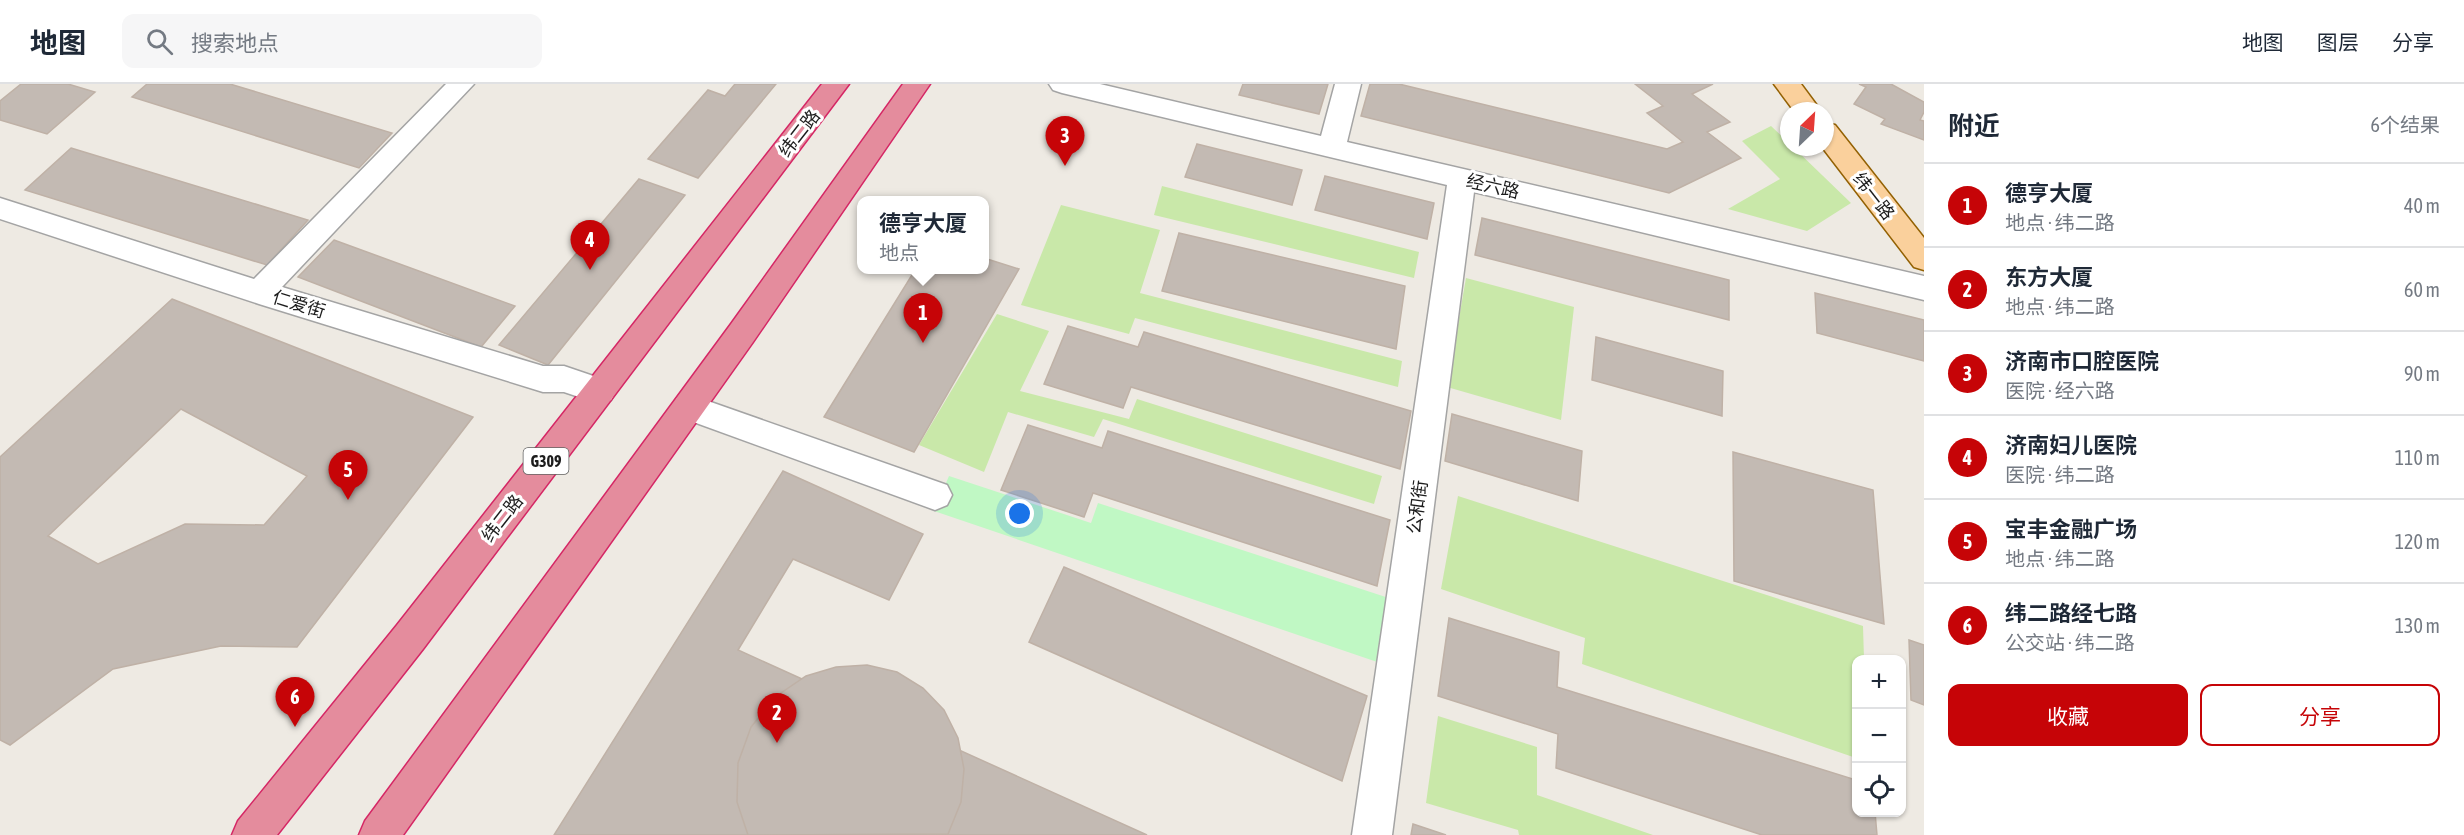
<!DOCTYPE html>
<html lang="zh">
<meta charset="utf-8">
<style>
:root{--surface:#fff;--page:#f6f6f7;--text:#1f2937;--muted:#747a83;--line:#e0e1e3;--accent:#c60407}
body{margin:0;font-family:"Asap Condensed","Noto Sans SC",sans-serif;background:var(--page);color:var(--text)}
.controls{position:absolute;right:18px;bottom:18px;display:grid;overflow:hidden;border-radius:12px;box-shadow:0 2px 4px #0004}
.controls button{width:54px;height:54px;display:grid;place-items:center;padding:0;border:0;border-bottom:2px solid var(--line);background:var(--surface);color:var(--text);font:30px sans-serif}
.compass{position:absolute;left:1780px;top:18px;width:54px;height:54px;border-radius:50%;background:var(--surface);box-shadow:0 2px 4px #0004;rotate:25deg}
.you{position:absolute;left:1020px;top:430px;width:21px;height:21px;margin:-15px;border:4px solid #fff;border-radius:50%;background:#1a73e8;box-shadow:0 0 0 9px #1a73e833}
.badge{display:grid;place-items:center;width:39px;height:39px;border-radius:50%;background:var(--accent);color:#fff;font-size:20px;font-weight:700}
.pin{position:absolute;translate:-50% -50px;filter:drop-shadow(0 2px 3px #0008)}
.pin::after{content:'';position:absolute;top:32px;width:21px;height:18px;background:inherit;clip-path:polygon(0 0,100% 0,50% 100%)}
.popup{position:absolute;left:857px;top:112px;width:132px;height:78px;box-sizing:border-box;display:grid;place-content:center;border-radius:12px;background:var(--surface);filter:drop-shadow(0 2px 4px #0005);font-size:20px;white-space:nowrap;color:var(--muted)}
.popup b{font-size:22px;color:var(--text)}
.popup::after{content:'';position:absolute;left:50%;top:100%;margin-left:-12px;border:12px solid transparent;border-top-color:var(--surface)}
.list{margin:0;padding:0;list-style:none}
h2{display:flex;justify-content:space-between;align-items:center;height:78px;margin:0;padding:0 24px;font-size:26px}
h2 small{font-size:20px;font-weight:400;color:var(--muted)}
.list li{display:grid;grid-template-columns:39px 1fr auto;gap:18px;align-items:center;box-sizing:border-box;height:84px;padding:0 24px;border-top:2px solid var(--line)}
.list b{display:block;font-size:22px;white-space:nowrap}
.list p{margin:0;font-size:20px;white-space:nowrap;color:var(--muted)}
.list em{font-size:20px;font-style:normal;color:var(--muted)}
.actions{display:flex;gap:12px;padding:18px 24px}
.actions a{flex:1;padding:14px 0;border:2px solid var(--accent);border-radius:12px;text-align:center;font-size:21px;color:var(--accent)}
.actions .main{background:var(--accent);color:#fff}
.icon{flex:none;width:33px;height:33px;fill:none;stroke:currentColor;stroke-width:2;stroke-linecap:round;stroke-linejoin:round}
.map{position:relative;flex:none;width:1924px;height:751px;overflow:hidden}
header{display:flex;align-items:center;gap:36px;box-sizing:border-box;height:84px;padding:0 30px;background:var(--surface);border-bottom:2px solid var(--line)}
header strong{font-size:28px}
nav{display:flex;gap:33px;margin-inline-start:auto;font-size:21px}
.search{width:420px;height:54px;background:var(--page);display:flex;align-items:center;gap:15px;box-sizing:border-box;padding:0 21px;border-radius:12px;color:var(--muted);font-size:22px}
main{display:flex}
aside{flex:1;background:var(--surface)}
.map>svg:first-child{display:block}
</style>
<header>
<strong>地图</strong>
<div class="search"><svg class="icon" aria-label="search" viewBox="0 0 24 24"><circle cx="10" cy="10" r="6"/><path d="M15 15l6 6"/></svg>搜索地点</div>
<nav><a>地图</a><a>图层</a><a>分享</a></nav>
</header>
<main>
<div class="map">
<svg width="1924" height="751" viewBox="0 0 1924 751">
<rect width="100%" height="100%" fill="#eeeae3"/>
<g fill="#c9e8a9">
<path d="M1771,42L1789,59V63H1793L1851,119L1807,147L1728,125L1780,95L1742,57Z"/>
<path d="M1162,102L1419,168L1414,194L1154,131Z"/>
<path d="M1061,121L1160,146L1140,209L1402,277L1398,303L1135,234L1129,250L1021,221Z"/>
<path d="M1466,194L1574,223L1561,336L1447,303Z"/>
<path d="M997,230L1049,247L1020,307L1129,335L1137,315L1382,392L1374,420L1103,335L1094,353L1008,328L984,388L919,361Z"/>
<path d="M1458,412L1863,542L1864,575L1856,576V674L1582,580L1585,554L1441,505Z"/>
<path d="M1438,632L1537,663V711L1653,751H1519L1518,746L1426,719Z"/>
</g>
<path fill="#c0f8c4" d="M949,392L1091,439L1098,419L1398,517L1386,581L934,427Z"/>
<g fill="#c3bab3" stroke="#bfb1a6" stroke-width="1.5" fill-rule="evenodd">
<path d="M21,0H68L95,8L47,50L0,36V17Z"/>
<path d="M147,0H230L392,49L359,84L132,13Z"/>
<path d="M735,0H776L698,94L648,75L708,6L725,12Z"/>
<path d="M1243,0H1328L1319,30L1239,11Z"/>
<path d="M1370,0H1399L1667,65L1683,58L1647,29L1663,22L1635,0H1713L1692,10L1730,38L1707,48L1741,74L1669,109L1361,32Z"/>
<path d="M1859,0H1891L1924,18V28L1920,36L1924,37V56L1881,40L1885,35L1854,20L1866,3Z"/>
<path d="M1197,60L1302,86L1292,121L1185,93Z"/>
<path d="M71,64L308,136L267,181L25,106Z"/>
<path d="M1325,92L1434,119L1427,155L1315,126Z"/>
<path d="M639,95L685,111L548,281L499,261Z"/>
<path d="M1482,134L1729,196V236L1475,171Z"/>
<path d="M1179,149L1405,202L1396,265L1162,207Z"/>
<path d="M334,156L515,222L481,263L298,193Z"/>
<path d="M984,174L1019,185L914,368L824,333L915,186H984Z"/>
<path d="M1815,209L1924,236V277L1817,249Z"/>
<path d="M172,215L473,333L297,563L221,562L113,585L10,661L0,656V373ZM181,325L307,392L264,441L185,440L98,480L48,452Z"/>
<path d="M1068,242L1138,263L1144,248L1411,327L1400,385L1131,303L1123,324L1044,300Z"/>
<path d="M1596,253L1723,287L1722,332L1592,296Z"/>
<path d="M1452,330L1582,367L1578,417L1445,377Z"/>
<path d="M1028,341L1102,364L1108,347L1390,436L1377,502L1093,409L1084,433L1001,406Z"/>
<path d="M1733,368L1873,406L1884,540L1734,497Z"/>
<path d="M783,387L923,450L889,516L793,475L738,566L1147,751H554Z"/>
<path d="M1064,483L1367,612L1342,697L1029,558Z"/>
<path d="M1449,534L1559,568L1557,603L1856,696V728H1875L1877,751H1762L1556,684L1558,650L1438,612Z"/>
<path d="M1909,556L1924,561V621L1911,616Z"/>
<path d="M867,581L897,588L923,604L944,626L958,654L964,685L961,718L948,750L748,751L737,718L738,679L751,643L775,613L806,592L836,583Z"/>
<path d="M1413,740L1446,751H1411Z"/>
</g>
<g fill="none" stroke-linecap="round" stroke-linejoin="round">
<defs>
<g id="minor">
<path d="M446,0H474L282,203L543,282H564L611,298L616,307L611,316L600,320L564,308H543L259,220L0,135V114L254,195Z"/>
<path d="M1049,0H1100L1321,52L1335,0H1361L1347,58L1924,192V216L1474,108L1392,751H1352L1447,101L1062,9L1053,6Z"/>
<path d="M688,310L947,401L952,411L947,421L935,426L677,332L672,323L677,314Z"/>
</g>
<g id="major">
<path d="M1774,0H1801L1821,27H1794Z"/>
<path d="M1825,39L1835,41L1924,154V186L1914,183L1822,63H1825Z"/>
</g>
<g id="highway">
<path d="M822,0H849L423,565L277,751H232L238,737L397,541Z"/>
<path d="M903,0H930L753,258L403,751H359L365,737L731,240Z"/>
</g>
</defs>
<use href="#minor" stroke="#a4a4a4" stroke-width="3"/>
<use href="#major" stroke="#936103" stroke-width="3"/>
<use href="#highway" stroke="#d52765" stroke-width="3"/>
<use href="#minor" fill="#fff" fill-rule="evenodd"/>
<use href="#major" fill="#fad09c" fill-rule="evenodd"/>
<use href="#highway" fill="#e48c9d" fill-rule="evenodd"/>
</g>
<g text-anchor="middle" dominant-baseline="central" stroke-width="6" stroke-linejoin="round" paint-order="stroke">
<rect fill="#fff" stroke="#616161" stroke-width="1.5" x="523.5" y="364" width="45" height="26" rx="4.5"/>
<g font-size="16" font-weight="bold" fill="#1d1d1d">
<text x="546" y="377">G309</text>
</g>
<g font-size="18" fill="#1d1d1d" stroke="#fff">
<text transform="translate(799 49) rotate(-52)">纬二路</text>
<text transform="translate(1493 102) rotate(13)">经六路</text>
<text transform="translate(1874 112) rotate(52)">纬一路</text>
<text transform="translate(299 220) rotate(17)">仁爱街</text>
<text transform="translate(1417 423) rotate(-82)">公和街</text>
<text transform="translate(502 434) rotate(-52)">纬二路</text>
</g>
</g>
</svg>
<div class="controls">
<button>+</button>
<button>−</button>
<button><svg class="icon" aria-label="locate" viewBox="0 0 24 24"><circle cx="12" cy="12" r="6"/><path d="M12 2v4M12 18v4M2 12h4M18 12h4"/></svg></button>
</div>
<svg class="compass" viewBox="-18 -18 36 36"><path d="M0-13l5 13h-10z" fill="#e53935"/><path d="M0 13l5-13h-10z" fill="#747a83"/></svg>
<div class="you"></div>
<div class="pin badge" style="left:923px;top:259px">1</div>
<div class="popup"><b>德亨大厦</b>地点</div>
<div class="pin badge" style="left:777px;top:659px">2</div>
<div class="pin badge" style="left:1065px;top:82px">3</div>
<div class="pin badge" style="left:590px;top:186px">4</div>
<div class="pin badge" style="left:348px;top:416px">5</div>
<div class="pin badge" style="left:295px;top:643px">6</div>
</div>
<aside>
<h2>附近<small>6个结果</small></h2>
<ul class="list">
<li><span class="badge">1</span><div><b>德亨大厦</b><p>地点 · 纬二路</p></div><em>40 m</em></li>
<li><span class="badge">2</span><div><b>东方大厦</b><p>地点 · 纬二路</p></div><em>60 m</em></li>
<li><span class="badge">3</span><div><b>济南市口腔医院</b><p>医院 · 经六路</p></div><em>90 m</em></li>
<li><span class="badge">4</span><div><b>济南妇儿医院</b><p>医院 · 纬二路</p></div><em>110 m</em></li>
<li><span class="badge">5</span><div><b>宝丰金融广场</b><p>地点 · 纬二路</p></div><em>120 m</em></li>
<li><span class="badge">6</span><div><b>纬二路经七路</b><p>公交站 · 纬二路</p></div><em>130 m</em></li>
</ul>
<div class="actions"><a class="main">收藏</a><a>分享</a></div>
</aside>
</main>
